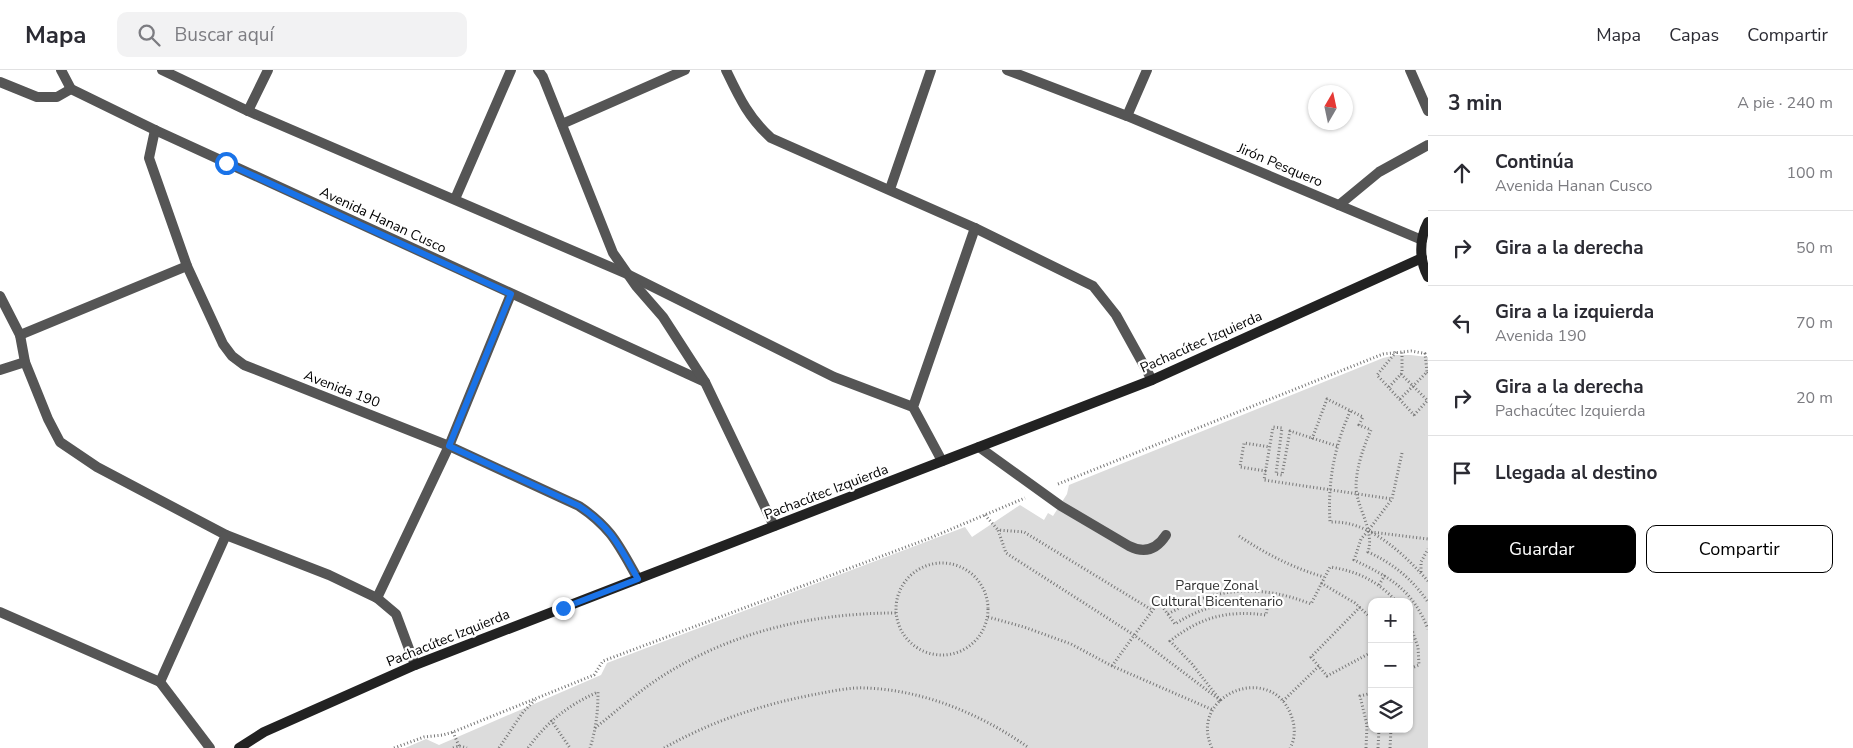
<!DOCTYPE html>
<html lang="es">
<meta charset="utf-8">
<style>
:root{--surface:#fff;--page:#f2f2f3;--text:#2b2b33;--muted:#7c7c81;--line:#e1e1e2;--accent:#000}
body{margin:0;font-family:"Nunito Sans",sans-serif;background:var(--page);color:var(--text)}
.controls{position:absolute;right:15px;bottom:15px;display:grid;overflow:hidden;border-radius:10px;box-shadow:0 1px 4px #0004}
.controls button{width:45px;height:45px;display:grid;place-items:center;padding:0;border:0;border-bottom:1px solid var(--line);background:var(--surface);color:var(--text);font:25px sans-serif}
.compass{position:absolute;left:1308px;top:15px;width:45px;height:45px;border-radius:50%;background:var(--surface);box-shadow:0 1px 4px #0004;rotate:9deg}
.stop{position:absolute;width:15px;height:15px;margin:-11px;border:4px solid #1a73e8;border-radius:50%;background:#fff}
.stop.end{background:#1a73e8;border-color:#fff;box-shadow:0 1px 5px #0008}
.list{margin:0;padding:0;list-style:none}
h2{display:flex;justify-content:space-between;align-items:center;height:65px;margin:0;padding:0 20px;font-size:21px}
h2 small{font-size:16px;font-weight:400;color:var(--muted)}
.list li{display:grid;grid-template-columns:32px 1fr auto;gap:15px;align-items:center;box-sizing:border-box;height:75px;padding:0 20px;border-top:1px solid var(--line)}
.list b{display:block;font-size:19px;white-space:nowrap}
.list p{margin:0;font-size:16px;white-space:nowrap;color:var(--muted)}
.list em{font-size:16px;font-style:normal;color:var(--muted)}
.actions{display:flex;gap:10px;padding:15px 20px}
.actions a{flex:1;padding:11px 0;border:1px solid var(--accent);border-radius:10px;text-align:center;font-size:18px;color:var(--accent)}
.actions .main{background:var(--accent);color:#fff}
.icon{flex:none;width:28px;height:28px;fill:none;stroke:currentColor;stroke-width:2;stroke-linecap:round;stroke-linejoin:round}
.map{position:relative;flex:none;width:1428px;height:678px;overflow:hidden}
header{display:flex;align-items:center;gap:30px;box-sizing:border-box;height:70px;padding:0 25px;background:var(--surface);border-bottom:1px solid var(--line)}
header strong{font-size:24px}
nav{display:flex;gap:28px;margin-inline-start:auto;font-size:18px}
.search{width:350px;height:45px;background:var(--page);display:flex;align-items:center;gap:12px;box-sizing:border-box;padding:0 18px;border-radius:10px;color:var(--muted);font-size:19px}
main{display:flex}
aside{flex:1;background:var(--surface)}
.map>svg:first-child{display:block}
</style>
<header>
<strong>Mapa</strong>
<div class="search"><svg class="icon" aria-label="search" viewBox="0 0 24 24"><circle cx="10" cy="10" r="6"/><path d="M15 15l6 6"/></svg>Buscar aquí</div>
<nav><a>Mapa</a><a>Capas</a><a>Compartir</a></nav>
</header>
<main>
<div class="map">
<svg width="1428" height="678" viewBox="0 0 1428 678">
<rect width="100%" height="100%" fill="#fff"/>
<path fill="#dcdcdc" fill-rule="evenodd" d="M1396,285H1410L1428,287V678H405L426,669L439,675L601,605L607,593L965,457L972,467L1020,435L1044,450L1048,443L1053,446L1067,424L1069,415L1383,288ZM1372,532H1409V659H1372Z"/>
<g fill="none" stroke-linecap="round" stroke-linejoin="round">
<g stroke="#777" stroke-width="3" stroke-dasharray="1 2.5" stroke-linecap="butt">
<path d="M1396,282L1377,305L1415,346"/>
<path d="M1425,283L1427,302"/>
<path d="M1401,304L1428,331"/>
<path d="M1389,317L1402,303V281"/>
<path d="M1400,329L1427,302L1428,304"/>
<path d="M1350,341C1348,347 1345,353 1343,359C1332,389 1328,420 1330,452C1369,450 1404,484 1428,511"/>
<path d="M1414,345L1428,330"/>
<path d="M1312,369L1327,329L1363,347L1359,355L1371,360C1363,377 1353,407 1357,425C1361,444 1374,463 1368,482C1394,494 1412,509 1428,532"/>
<path d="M1337,376L1290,361L1282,405L1276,404L1282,358L1273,357L1264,410L1392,429"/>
<path d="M1402,383L1392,429L1368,461L1361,469L1354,490C1391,508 1412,519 1428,559"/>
<path d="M1266,401L1240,397L1244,373L1270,377"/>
<path d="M1058,414L1383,284L1411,281L1428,284"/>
<path d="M985,445L998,460"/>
<path d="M1371,462L1428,469"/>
<path d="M1239,466C1266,484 1293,498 1324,507"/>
<circle cx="942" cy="539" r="46"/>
<path d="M1421,502V492L1428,479"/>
<path d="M1321,513L1355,533L1372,549"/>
<path d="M1379,515L1385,505"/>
<path d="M1360,537L1311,587L1327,606L1372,582"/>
<path d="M1168,544C1216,517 1260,514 1311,534L1330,497C1357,501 1378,511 1397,532"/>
<path d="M988,547L1024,557L1071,574L1112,596L1213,640"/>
<path d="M1409,552L1418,577L1419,595L1409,599"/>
<path d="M1112,596C1127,575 1143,553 1159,532L1175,554C1205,535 1234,529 1268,533L1266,545C1227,540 1201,547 1170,571L1192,594L1220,630L1134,565L1006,483L998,460L1024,462L1152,540"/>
<path d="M1283,631L1319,596"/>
<path d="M551,650L570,678"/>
<path d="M595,658C618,640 640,620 664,605C735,561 813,543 896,543"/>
<path d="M453,662L459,676"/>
<path d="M394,678L424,667L443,665L453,662L594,605L603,591L930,468L1025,428"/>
<path d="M453,678L459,676L467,678"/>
<path d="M499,678L523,642L535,630"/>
<path d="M528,678C547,652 568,635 598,622C598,642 596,659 590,678"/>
<path d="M664,678C712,651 763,634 817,624C833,621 851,617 866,618C924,620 983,645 1029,678"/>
<path d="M1212,678C1187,625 1271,591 1291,645C1295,655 1296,668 1290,678"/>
<path d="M1366,678L1367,655L1360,626L1372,623"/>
<path d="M1378,678L1379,659"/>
<path d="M1390,678L1391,659"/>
</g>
<path stroke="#555" stroke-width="10" d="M979,377L1061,436L1129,476C1145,484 1157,479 1166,465"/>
<g stroke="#555" stroke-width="10">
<path d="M61,0L71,19L155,60L705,312"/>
<path d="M162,0L248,41L627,204L834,307L913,337"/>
<path d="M538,0L543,7L613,183L636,216L663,247L705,312L774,456"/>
<path d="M726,0C739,27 748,47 771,68L975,158L1093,216L1116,245L1152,310"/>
<path d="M1007,0L1127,46L1422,170"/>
<path d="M1410,0L1428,41"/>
<path d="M0,12L37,27H57L71,19"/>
<path d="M248,41L268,0"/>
<path d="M1127,46L1147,0"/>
<path d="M562,54L685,0"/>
<path d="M155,60L149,88L187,196L223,274L232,286L244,295L449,376L579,436C612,458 619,476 638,509"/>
<path d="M890,119L931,0"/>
<path d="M455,129L511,0"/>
<path d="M1339,135L1379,102L1428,75"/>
<path d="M0,226L20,265L25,292L48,349L60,372L97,397L226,465L329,505L377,528L396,544L415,595"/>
<path d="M20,265L187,196"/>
<path d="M0,300L25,292"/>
<path d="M942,391L913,337L975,158"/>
<path d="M377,528L449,376L511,224"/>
<path d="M0,542L160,612L210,678"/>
<path d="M160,612L226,465"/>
</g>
<g stroke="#222" stroke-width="10">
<path d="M1428,152C1419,169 1419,190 1428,207"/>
<path d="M239,678L264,662L415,595L1152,310L1422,188"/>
</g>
</g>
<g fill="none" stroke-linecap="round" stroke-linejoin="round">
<path stroke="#1a73e8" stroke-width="6" d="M226,93L511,224L449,376L579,436C612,458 619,476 638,509L563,538"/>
</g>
<g text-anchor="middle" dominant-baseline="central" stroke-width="4.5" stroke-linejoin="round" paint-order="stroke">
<g font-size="14" fill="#000" stroke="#fff">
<text transform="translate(1280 95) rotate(23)">Jirón Pesquero</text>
<text transform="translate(383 150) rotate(25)">Avenida Hanan Cusco</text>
<text transform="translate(1201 272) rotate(-24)">Pachacútec Izquierda</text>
<text transform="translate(342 319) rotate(21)">Avenida 190</text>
<text transform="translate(826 422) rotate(-21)">Pachacútec Izquierda</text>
<text transform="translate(448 568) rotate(-22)">Pachacútec Izquierda</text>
</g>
<g font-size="14" fill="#333" stroke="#fff">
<text x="1217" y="515">Parque Zonal<tspan x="1217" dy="16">Cultural Bicentenario</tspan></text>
</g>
</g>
</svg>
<div class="controls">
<button>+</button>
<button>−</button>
<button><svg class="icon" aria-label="layers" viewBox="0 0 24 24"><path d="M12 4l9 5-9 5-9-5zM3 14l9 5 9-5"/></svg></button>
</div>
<svg class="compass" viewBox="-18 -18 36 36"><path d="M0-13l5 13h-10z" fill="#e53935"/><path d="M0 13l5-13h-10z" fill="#7c7c81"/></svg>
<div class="stop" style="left:226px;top:93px"></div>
<div class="stop end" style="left:563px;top:538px"></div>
</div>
<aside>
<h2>3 min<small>A pie · 240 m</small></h2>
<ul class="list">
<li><svg class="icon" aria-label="ahead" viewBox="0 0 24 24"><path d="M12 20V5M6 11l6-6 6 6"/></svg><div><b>Continúa</b><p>Avenida Hanan Cusco</p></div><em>100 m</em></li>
<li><svg class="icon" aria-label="right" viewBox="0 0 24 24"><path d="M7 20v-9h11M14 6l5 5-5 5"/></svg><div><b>Gira a la derecha</b></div><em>50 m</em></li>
<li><svg class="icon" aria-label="left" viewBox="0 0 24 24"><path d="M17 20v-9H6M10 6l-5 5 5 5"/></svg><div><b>Gira a la izquierda</b><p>Avenida 190</p></div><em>70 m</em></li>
<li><svg class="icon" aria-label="right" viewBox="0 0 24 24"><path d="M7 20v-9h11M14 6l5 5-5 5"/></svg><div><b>Gira a la derecha</b><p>Pachacútec Izquierda</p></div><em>20 m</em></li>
<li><svg class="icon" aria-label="arrive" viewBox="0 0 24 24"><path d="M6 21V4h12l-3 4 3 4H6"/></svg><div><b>Llegada al destino</b></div></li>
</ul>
<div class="actions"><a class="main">Guardar</a><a>Compartir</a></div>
</aside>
</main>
